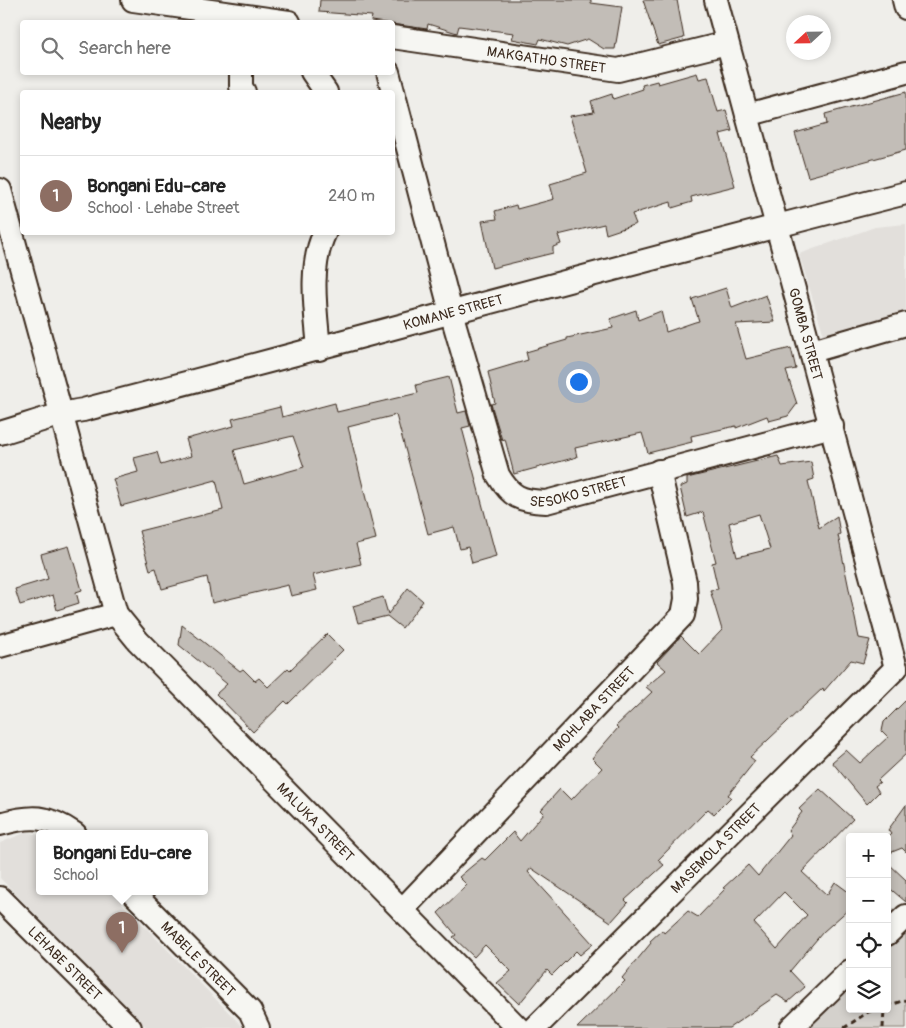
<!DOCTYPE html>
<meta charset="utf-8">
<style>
:root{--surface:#fff;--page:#f6f6f6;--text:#222;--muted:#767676;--line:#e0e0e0;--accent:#7c3aed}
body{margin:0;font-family:Pangolin,sans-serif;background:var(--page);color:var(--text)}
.controls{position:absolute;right:15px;bottom:15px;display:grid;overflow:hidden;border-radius:5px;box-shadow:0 2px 8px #0003}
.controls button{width:45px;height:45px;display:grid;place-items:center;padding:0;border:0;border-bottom:1px solid var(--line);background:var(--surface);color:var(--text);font:25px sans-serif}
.compass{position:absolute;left:786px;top:15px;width:45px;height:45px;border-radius:50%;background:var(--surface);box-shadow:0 2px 8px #0003;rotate:248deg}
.you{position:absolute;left:578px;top:381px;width:18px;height:18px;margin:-12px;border:4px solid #fff;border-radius:50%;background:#1a73e8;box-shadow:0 0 0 8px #1a73e833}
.badge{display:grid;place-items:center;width:32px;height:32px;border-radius:50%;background:var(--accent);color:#fff;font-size:16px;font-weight:700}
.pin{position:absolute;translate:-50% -41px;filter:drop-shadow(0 1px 2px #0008)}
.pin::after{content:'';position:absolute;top:26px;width:18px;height:15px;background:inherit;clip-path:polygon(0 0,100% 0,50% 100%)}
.popup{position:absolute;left:36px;top:830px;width:172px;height:65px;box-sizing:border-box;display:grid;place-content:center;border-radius:5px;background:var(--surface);filter:drop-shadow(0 1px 4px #0005);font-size:16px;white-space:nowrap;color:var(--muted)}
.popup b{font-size:19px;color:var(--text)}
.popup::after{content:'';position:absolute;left:50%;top:100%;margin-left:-10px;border:10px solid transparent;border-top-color:var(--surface)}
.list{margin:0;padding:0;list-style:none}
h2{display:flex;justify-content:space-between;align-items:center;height:65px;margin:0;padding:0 20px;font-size:21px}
h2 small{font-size:16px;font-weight:400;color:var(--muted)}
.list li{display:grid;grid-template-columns:32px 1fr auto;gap:15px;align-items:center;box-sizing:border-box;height:80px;padding:0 20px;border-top:1px solid var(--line)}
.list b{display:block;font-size:19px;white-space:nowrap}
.list p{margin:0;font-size:16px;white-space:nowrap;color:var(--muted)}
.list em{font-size:16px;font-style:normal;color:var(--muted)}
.icon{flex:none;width:28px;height:28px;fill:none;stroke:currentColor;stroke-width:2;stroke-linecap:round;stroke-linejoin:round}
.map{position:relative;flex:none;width:906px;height:1028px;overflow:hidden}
.search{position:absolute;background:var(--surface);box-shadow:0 2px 8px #0003;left:20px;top:20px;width:375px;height:55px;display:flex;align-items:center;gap:12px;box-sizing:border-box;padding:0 18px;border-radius:5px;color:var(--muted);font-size:19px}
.panel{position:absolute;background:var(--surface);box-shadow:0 2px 8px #0003;left:20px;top:90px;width:375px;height:145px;border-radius:5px}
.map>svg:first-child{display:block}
</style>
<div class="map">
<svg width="906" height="1028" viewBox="0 0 906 1028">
<rect width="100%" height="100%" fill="#efeeea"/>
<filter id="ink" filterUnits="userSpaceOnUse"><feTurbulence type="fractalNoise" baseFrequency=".02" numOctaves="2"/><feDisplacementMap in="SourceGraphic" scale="10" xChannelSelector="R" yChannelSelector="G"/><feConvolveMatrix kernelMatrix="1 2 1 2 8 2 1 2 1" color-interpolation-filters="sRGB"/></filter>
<g filter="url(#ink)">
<g fill="#e2dfdb">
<path d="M906,224V320L826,342L799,254L875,227Z"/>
<path d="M27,832L39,835V892H111L244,1028H147L0,878V843Z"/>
</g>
<path fill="#d4d1cc" stroke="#887e75" d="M906,927V1028H805L850,982V1009H887V946Z"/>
<g fill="#c2bdb7" stroke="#3b2a1e" fill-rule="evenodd">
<path d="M320,0H591V3L622,7L615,49H604L588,39L567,46L540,39L538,44L512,39L514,33L459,26L457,33L428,24L427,29L371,21L372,16L319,12Z"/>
<path d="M643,0H677L684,38L658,45Z"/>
<path d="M697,73L699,79L708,77L718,112L726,110L732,131L720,134L735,186L691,197L692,202L672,208L671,202L632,214L636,224L606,234L604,224L558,235L561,244L553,247V253L492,268L482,221L497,219L495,211L516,205L517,209L554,199L550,184L587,173L570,116L594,112L591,101L612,94L613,99L643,89L642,85L657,81L658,84Z"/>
<path d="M906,92V150L808,177L795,133L827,124L825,114Z"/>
<path d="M726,288L732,308L766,295L775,322L736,324L746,359L791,348L796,369L786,371L797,404L788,416L769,421L767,416L736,428V426L691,436L692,442L648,453L642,433L575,448L577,457L514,474L505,439L502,440L491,404L495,403L488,372L528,360L526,352L567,340V338L613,328L610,319L636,310L638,320L661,311L666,332L695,322L699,321L692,299Z"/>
<path d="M449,377L458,413L466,411L470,426L462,428L496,556L472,563L468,547L460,549L454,527L428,534L396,415L348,427L376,539L356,544L361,564L313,575L317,590L291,596L288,585L212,603L207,577L162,589L156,568L150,570L139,531L223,510L216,480L121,506L113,479L138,472L134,458L157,452L161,465L191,456L186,439L234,426L232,419L280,407L282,417L335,403L337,412L418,393L416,385ZM293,436L304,467L244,484L234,450Z"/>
<path d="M778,456L782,466L811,462L814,479L808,481L819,528L837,516L840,534L838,535L859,638L870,640L863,663L851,660L824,691L823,688L750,757L755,761L728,795L731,797L714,814L708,809L658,860L664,865L625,900L628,903L611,922L531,868L528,872L593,944L580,955L576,951L552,975L547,970L519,1004L497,983L511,971L485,945L474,957L453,937L456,935L438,913L467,885L459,877L472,866L482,858L485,860L513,832L520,841L544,813L541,810L560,789L571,800L602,768L592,758L618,728L616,726L652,692L646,687L666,670L657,662L681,636L699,654L722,630L710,590L718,589L712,563L716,562L703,512L687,517L680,487L687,484V478ZM759,514L770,549L737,557L729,523Z"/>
<path d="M69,546L82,590L76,592L79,603L57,610L53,595L20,605L15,589L48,579L41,554Z"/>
<path d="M408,588L423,601L402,628L387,616L358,623L353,606L383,597L388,614Z"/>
<path d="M182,625L240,671L243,669L255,681L259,678L268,687L288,668L290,670L327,634L343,650L288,704L285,701L253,732L216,694L227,684L179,645Z"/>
<path d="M906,700V754L878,780L880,782L875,786L879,792L867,804L832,762L846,750L860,763L888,737L882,731L884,722Z"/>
<path d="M820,789L853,819L802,872L827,895L835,882L850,893V908L823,932L790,971L805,987L788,1002L777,995L729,1028H577L625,981L622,978L651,943L650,941L662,930L664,933L688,911L698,917L725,889L723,888L748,865L758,876L791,835L788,831L802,812L799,809ZM784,892L807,915L777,949L754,923Z"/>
<path d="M906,805V852L902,848L887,854V838L891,834L888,830Z"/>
<path d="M887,862L906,880V902L887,886Z"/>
</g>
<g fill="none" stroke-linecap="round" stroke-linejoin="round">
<defs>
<g id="minor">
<path d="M133,0L289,22"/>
<path id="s1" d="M716,0L896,668"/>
<path d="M904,0L906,8"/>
<path id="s2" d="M392,37L618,70L727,43"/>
<path d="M241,72V87L244,92"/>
<path d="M312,72L326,92"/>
<path id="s3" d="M388,72L451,312L498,475C511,497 520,501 546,502L832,426"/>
<path d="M747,115L906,72"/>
<path id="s4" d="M0,190L116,614L138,641L518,1028"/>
<path d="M319,349C316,312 308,267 325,232"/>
<path d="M812,351L906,324"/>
<path id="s5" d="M0,433C28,425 55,414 83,410C358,339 631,262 906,193"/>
<path d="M0,646L116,614"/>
<path d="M0,824C32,815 47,815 75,834"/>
<path id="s6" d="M132,892L250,1011L258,1028"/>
<path id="s7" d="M0,898L130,1028"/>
<path id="s8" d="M402,910L683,615L686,599L685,582L659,471"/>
<path d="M887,934L906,916"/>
<path id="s9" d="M535,1028L896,668"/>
<path d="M791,1028L850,971"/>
</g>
</defs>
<use href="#minor" stroke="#3b2a1e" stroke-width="26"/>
<g stroke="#3b2a1e" stroke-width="3" stroke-dasharray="5 4" stroke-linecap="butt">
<path d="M887,1006L906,1000"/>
<path d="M844,1028L868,1012L878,1009"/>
<path d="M883,1028L884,1009"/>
</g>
<use href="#minor" stroke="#f6f6f2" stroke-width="22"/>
</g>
</g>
<g text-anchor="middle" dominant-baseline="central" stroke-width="4" stroke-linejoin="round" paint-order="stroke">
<g font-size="14" fill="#3b2a1e" stroke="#f6f6f2">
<text stroke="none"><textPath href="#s2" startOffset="156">MAKGATHO STREET</textPath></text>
<text stroke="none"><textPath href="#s5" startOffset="469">KOMANE STREET</textPath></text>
<text stroke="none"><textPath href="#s1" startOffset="346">GOMBA STREET</textPath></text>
<text stroke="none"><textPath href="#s3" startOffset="510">SESOKO STREET</textPath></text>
<text stroke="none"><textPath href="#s8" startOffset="278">MOHLABA STREET</textPath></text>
<text stroke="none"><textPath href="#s4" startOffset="728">MALUKA STREET</textPath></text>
<text stroke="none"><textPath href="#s9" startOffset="255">MASEMOLA STREET</textPath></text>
<text stroke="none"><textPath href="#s6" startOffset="94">MABELE STREET</textPath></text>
<text stroke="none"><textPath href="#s7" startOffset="92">LEHABE STREET</textPath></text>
</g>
</g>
</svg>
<div class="controls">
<button>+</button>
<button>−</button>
<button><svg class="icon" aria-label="locate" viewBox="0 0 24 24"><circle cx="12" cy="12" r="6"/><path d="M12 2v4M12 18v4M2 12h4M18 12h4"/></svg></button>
<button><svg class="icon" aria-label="layers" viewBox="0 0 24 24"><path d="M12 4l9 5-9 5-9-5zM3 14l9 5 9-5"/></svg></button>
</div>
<svg class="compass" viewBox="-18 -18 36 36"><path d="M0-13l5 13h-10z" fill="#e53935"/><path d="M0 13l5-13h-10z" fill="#767676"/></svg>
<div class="you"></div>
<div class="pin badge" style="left:122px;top:953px;background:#8d6e63">1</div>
<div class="popup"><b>Bongani Edu-care</b>School</div>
<div class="search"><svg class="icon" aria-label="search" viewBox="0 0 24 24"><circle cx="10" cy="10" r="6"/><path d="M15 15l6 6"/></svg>Search here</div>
<section class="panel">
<h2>Nearby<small></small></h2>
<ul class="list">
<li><span class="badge" style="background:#8d6e63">1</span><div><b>Bongani Edu-care</b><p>School · Lehabe Street</p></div><em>240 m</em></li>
</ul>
</section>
</div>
